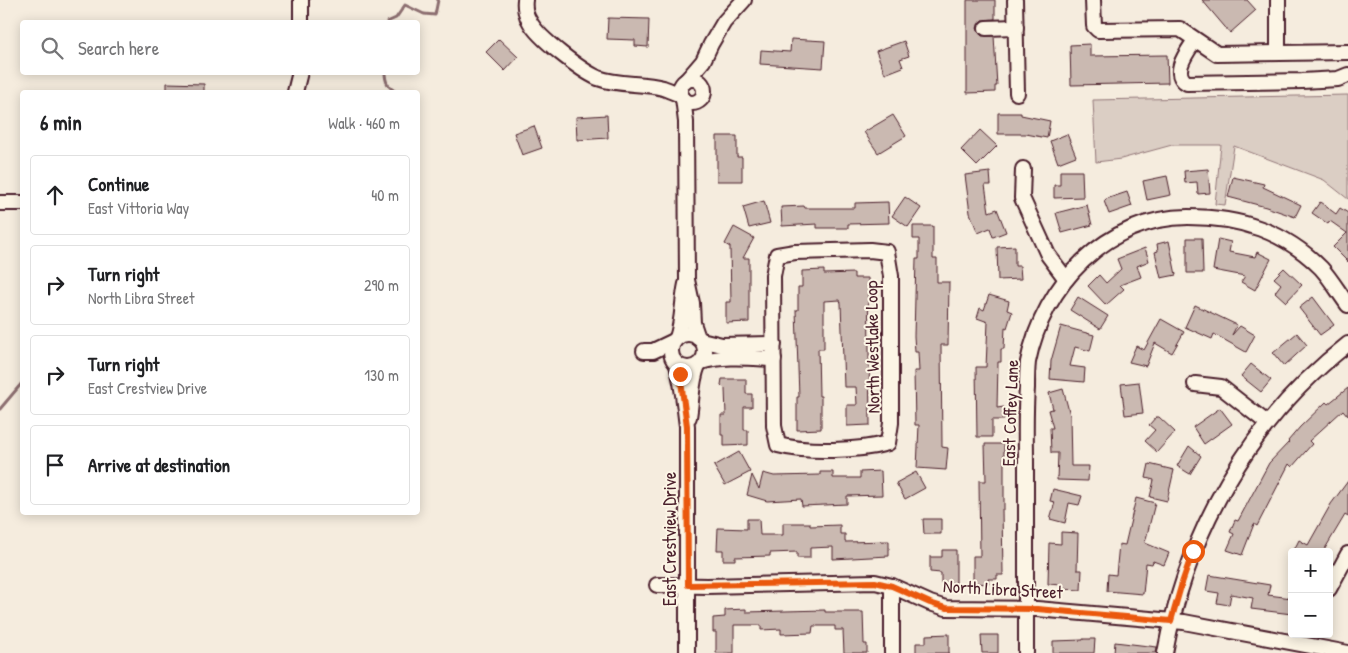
<!DOCTYPE html>
<meta charset="utf-8">
<style>
:root{--surface:#fff;--page:#f2f2f2;--text:#202124;--muted:#757577;--line:#e0e0e0}
body{margin:0;font-family:"Patrick Hand",sans-serif;background:var(--page);color:var(--text)}
.controls{position:absolute;right:15px;bottom:15px;display:grid;overflow:hidden;border-radius:5px;box-shadow:0 2px 12px #0003}
.controls button{width:45px;height:45px;display:grid;place-items:center;padding:0;border:0;border-bottom:1px solid var(--line);background:var(--surface);color:var(--text);font:25px sans-serif}
.stop{position:absolute;width:15px;height:15px;margin:-11px;border:4px solid #ea580c;border-radius:50%;background:#fff}
.stop.end{background:#ea580c;border-color:#fff;box-shadow:0 1px 5px #0008}
.list{margin:0;padding:0;list-style:none}
h2{display:flex;justify-content:space-between;align-items:center;height:65px;margin:0;padding:0 20px;font-size:21px}
h2 small{font-size:16px;font-weight:400;color:var(--muted)}
.list li{display:grid;grid-template-columns:32px 1fr auto;gap:15px;align-items:center;box-sizing:border-box;height:80px;margin:0 10px 10px;padding:0 10px;border:1px solid var(--line);border-radius:5px}
.list b{display:block;font-size:19px;white-space:nowrap}
.list p{margin:0;font-size:16px;white-space:nowrap;color:var(--muted)}
.list em{font-size:16px;font-style:normal;color:var(--muted)}
.icon{flex:none;width:28px;height:28px;fill:none;stroke:currentColor;stroke-width:2;stroke-linecap:round;stroke-linejoin:round}
.map{position:relative;flex:none;width:1348px;height:653px;overflow:hidden}
.search{position:absolute;background:var(--surface);box-shadow:0 2px 12px #0003;left:20px;top:20px;width:400px;height:55px;display:flex;align-items:center;gap:12px;box-sizing:border-box;padding:0 18px;border-radius:5px;color:var(--muted);font-size:19px}
.panel{position:absolute;background:var(--surface);box-shadow:0 2px 12px #0003;left:20px;top:90px;width:400px;height:425px;border-radius:5px}
.map>svg:first-child{display:block}
</style>
<div class="map">
<svg width="1348" height="653" viewBox="0 0 1348 653">
<rect width="100%" height="100%" fill="#f5ecde"/>
<filter id="ink" filterUnits="userSpaceOnUse"><feTurbulence type="fractalNoise" baseFrequency=".02" numOctaves="2"/><feDisplacementMap in="SourceGraphic" scale="10" xChannelSelector="R" yChannelSelector="G"/><feConvolveMatrix kernelMatrix="1 2 1 2 8 2 1 2 1" color-interpolation-filters="sRGB"/></filter>
<g filter="url(#ink)">
<path fill="#dbcec4" stroke="#927678" d="M1348,95V199L1324,180L1234,146L1225,205L1215,204L1221,145H1172L1121,159L1096,162L1093,100Z"/>
<g fill="none" stroke-linecap="round" stroke-linejoin="round">
<g stroke="#8c6e70" stroke-width="3">
<path d="M387,22L396,18L405,5L424,14L435,15L438,0"/>
<path d="M385,72C385,82 388,87 396,92"/>
<path d="M0,409L22,383"/>
</g>
</g>
<g fill="#cab9b1" stroke="#4a1f2b">
<path d="M967,0H995V19L982,20L977,28L979,33L982,36H994L997,86H995V92L967,93Z"/>
<path d="M1202,0H1247L1256,10L1230,33Z"/>
<path d="M608,18L649,19L648,47L635,46V40L607,39Z"/>
<path d="M499,39L518,57L505,71L486,52Z"/>
<path d="M791,39L825,41L823,68L760,64L761,50L790,52Z"/>
<path d="M904,41L909,56L900,59L903,67L885,74L876,51Z"/>
<path d="M1090,44V56L1167,55L1168,83L1071,85L1070,45Z"/>
<path d="M167,83L204,84V92H167Z"/>
<path d="M998,113H1021V115L1050,121L1047,138L1026,134H998Z"/>
<path d="M607,115L608,138L577,140L576,117Z"/>
<path d="M893,115L906,136L878,153L864,132Z"/>
<path d="M534,126L542,148L522,155L514,133Z"/>
<path d="M980,130L997,146L977,166L961,150Z"/>
<path d="M1067,134L1076,156L1058,163L1050,141Z"/>
<path d="M717,136H737V157H742V181H717Z"/>
<path d="M1208,169L1210,193L1198,194L1197,182L1185,183L1184,171Z"/>
<path d="M1060,171H1082L1083,197L1054,198V185H1060Z"/>
<path d="M990,172L991,185H985L989,212L997,209L1006,232L993,237L990,228L978,233L970,213L965,175Z"/>
<path d="M1167,176L1171,195L1147,200L1143,181Z"/>
<path d="M1233,177L1264,184L1263,187L1301,205L1295,217L1266,207L1228,197Z"/>
<path d="M1127,192L1132,206L1109,214L1104,201L1106,199Z"/>
<path d="M905,197L921,208L908,227L892,216Z"/>
<path d="M764,201L770,223L749,228L743,207Z"/>
<path d="M888,202L889,223L848,224V228H817V224L782,226L781,207L804,206L805,208H855V203Z"/>
<path d="M1320,202L1336,214L1340,208L1348,213V262L1333,247L1347,233L1330,221L1328,224L1312,213Z"/>
<path d="M1087,205L1092,225L1062,233L1056,213Z"/>
<path d="M913,226H933V259H937V282H949L948,345H941L942,447L948,448L946,470L917,468L919,425H915L914,371H919L918,352H915L914,336L916,259H919V239H913Z"/>
<path d="M734,227L754,238L743,258H749V322L726,323V302H731L730,247L725,244Z"/>
<path d="M1187,238H1202L1203,273H1187Z"/>
<path d="M1218,239L1231,242L1229,252L1255,257L1257,252L1271,259L1255,290L1241,282L1245,276L1213,270Z"/>
<path d="M1169,241L1176,275L1161,278L1155,252L1158,251L1157,244Z"/>
<path d="M1015,246V266H1020L1021,279L998,280L997,247Z"/>
<path d="M1145,248L1149,261L1137,266L1141,277L1120,285L1124,289L1106,305L1088,286L1099,275L1106,283L1121,269L1117,259Z"/>
<path d="M1284,268L1302,285L1286,302L1275,292L1281,284L1274,278Z"/>
<path d="M824,270V274L854,273V278H868L870,425L847,426V405H857L856,387H844L841,303L840,300L824,301V349H818L819,396H821V429L797,430V397H799L796,310H798V287H802V271Z"/>
<path d="M989,295L1009,301L1007,310L1012,312L1007,328L1005,327L1004,349H1001V362H998L997,408L1004,407V420H992V437H977L976,367H986L988,322L977,318L980,308L984,310Z"/>
<path d="M1078,297L1108,316L1100,329L1070,310Z"/>
<path d="M1313,297L1334,325L1320,335L1299,308Z"/>
<path d="M1195,305L1237,325L1232,335L1240,326L1255,335L1246,352L1214,334L1212,339L1185,327Z"/>
<path d="M1161,319L1184,332L1172,353L1155,343L1146,366L1129,362L1136,346L1144,350Z"/>
<path d="M1061,326L1094,335L1090,351L1075,347L1070,366L1085,368L1084,382L1050,379L1051,361Z"/>
<path d="M1297,333L1307,345L1284,366L1273,353Z"/>
<path d="M1251,364L1271,380L1261,392L1241,376Z"/>
<path d="M722,379H746V394H752V407H744V430H748V445L724,446V435H721V415H726L725,389L721,385Z"/>
<path d="M1139,382L1143,413L1125,415L1121,384Z"/>
<path d="M1348,388V416L1343,410L1309,441L1312,444L1292,467L1289,464L1257,526L1254,524L1242,555L1227,550L1234,534L1230,532L1235,520L1238,521L1269,463L1289,442L1288,441L1300,427L1326,402L1328,404Z"/>
<path d="M1063,389L1070,415L1071,466H1089L1088,481L1057,480L1058,453H1051L1050,428H1053L1048,410L1053,409L1049,393Z"/>
<path d="M1220,408L1232,424L1204,444L1193,427Z"/>
<path d="M1156,417H1159L1175,432L1157,452L1145,441L1155,430L1149,425Z"/>
<path d="M985,444H1004V509H1002L1003,575H997V579H988L989,584L973,583V556H980L979,481H986Z"/>
<path d="M1189,446L1201,456L1190,474L1177,466Z"/>
<path d="M739,452L750,472L725,485L714,466Z"/>
<path d="M1149,464L1174,470L1167,501L1150,497L1154,480L1146,478Z"/>
<path d="M881,471L882,495L847,496V504L802,506L801,499L767,501L747,495L752,475L759,489L763,473L774,476L820,475V472H833V478H860V472Z"/>
<path d="M916,472L925,488L905,499L896,483Z"/>
<path d="M1348,481V517L1345,515L1323,552H1293L1299,540L1308,545L1331,504Z"/>
<path d="M1053,489L1082,496L1079,505L1069,503L1065,523L1050,519L1055,502L1050,501Z"/>
<path d="M1136,498L1155,503L1145,543L1169,553L1164,565L1153,561L1152,564L1146,563L1143,594L1107,591L1108,574L1116,575L1119,544L1125,545Z"/>
<path d="M747,519H759L760,535H783V523H810V526L840,525V534H845V542L889,541V556L833,559V547L810,548V558H797V552L770,553V556L735,557V560H723V550H717L718,528L747,529Z"/>
<path d="M923,519H941V534H924Z"/>
<path d="M1061,532L1078,533L1077,570H1082L1081,590L1062,589V585L1048,584L1049,543L1061,544Z"/>
<path d="M942,550H956V583H941V573L930,572V557H942Z"/>
<path d="M1209,575L1270,585L1268,595L1292,598V614L1251,609L1253,598L1231,594L1229,605L1217,603L1219,593L1206,591Z"/>
<path d="M746,609V612L825,610V612H863L864,644H867V653H844L843,630H835V626H813L812,633L781,634V629L761,630V625H734V653H716V632H713V618L725,617V610Z"/>
<path d="M949,634V653H916V643H926V635Z"/>
<path d="M981,635H998V653H982Z"/>
<path d="M1083,639H1095L1094,653H1053V641L1083,640Z"/>
<path d="M1115,642L1157,647L1156,653H1114Z"/>
</g>
<g fill="none" stroke-linecap="round" stroke-linejoin="round">
<defs>
<g id="minor">
<path d="M301,0V22"/>
<path d="M525,0C524,7 526,16 530,22C538,38 582,71 598,78C619,86 642,82 663,88C669,90 675,93 681,95"/>
<path d="M1015,0L1017,93"/>
<path d="M1093,0L1094,26L1098,30L1180,29L1217,54L1348,52"/>
<path d="M986,28L1016,27"/>
<path d="M1195,40C1188,51 1170,73 1187,83L1302,81L1338,79L1348,75"/>
<path d="M1278,53V0"/>
<circle cx="692" cy="91" r="12"/>
<path d="M685,82L703,61L711,44L724,22L744,0"/>
<path d="M295,92L300,72"/>
<path d="M683,98L686,122L687,280L692,303L693,323L698,338"/>
<path d="M1023,169L1022,198L1048,255L1066,279"/>
<path d="M0,203H22"/>
<path d="M870,250L887,252L891,276V423L888,443C859,451 808,453 778,445L774,426L773,276L777,255L795,252Z"/>
<circle cx="688" cy="351" r="17"/>
<path d="M677,338C683,320 682,302 686,284"/>
<path d="M701,340L722,345L774,344"/>
<path d="M644,351H653L674,341"/>
<path d="M701,362C724,355 750,358 774,359"/>
<path d="M677,365C683,385 684,405 687,426V653"/>
<path d="M1195,384L1221,387L1267,423"/>
<path d="M689,417C692,400 691,382 698,365"/>
<path d="M657,585L707,586L875,582L892,586L930,603L946,608L1037,609L1184,622L1348,653"/>
<path d="M1329,589L1348,554"/>
<path d="M892,653V586"/>
<path d="M1026,653C1026,590 1026,527 1026,464C1026,439 1025,414 1027,388C1027,380 1027,371 1028,362C1043,285 1107,217 1188,217C1240,217 1284,231 1321,268C1331,279 1339,293 1348,305"/>
<path d="M1165,653C1187,532 1250,420 1348,344"/>
</g>
</defs>
<use href="#minor" stroke="#4a1f2b" stroke-width="18"/>
<use href="#minor" stroke="#fcf5e5" stroke-width="14"/>
</g>
</g>
<g fill="none" stroke-linecap="round" stroke-linejoin="round" filter="url(#ink)">
<path stroke="#ea580c" stroke-width="6" d="M680,374L687,426L688,585L875,582L892,586L930,603L946,608L1037,609L1171,621L1182,583L1193,551"/>
</g>
<g text-anchor="middle" dominant-baseline="central" stroke-width="4" stroke-linejoin="round" paint-order="stroke">
<g font-size="18" fill="#4a1f2b" stroke="#fcf5e5">
<text transform="translate(872 347) rotate(-91)">North Westlake Loop</text>
<text transform="translate(1010 413) rotate(-88)">East Coffey Lane</text>
<text transform="translate(669 539) rotate(-90)">East Crestview Drive</text>
<text transform="translate(1003 589) rotate(3)">North Libra Street</text>
</g>
</g>
</svg>
<div class="controls">
<button>+</button>
<button>−</button>
</div>
<div class="stop" style="left:1193px;top:551px"></div>
<div class="stop end" style="left:680px;top:374px"></div>
<div class="search"><svg class="icon" aria-label="search" viewBox="0 0 24 24"><circle cx="10" cy="10" r="6"/><path d="M15 15l6 6"/></svg>Search here</div>
<section class="panel">
<h2>6 min<small>Walk · 460 m</small></h2>
<ul class="list">
<li><svg class="icon" aria-label="ahead" viewBox="0 0 24 24"><path d="M12 20V5M6 11l6-6 6 6"/></svg><div><b>Continue</b><p>East Vittoria Way</p></div><em>40 m</em></li>
<li><svg class="icon" aria-label="right" viewBox="0 0 24 24"><path d="M7 20v-9h11M14 6l5 5-5 5"/></svg><div><b>Turn right</b><p>North Libra Street</p></div><em>290 m</em></li>
<li><svg class="icon" aria-label="right" viewBox="0 0 24 24"><path d="M7 20v-9h11M14 6l5 5-5 5"/></svg><div><b>Turn right</b><p>East Crestview Drive</p></div><em>130 m</em></li>
<li><svg class="icon" aria-label="arrive" viewBox="0 0 24 24"><path d="M6 21V4h12l-3 4 3 4H6"/></svg><div><b>Arrive at destination</b></div></li>
</ul>
</section>
</div>
